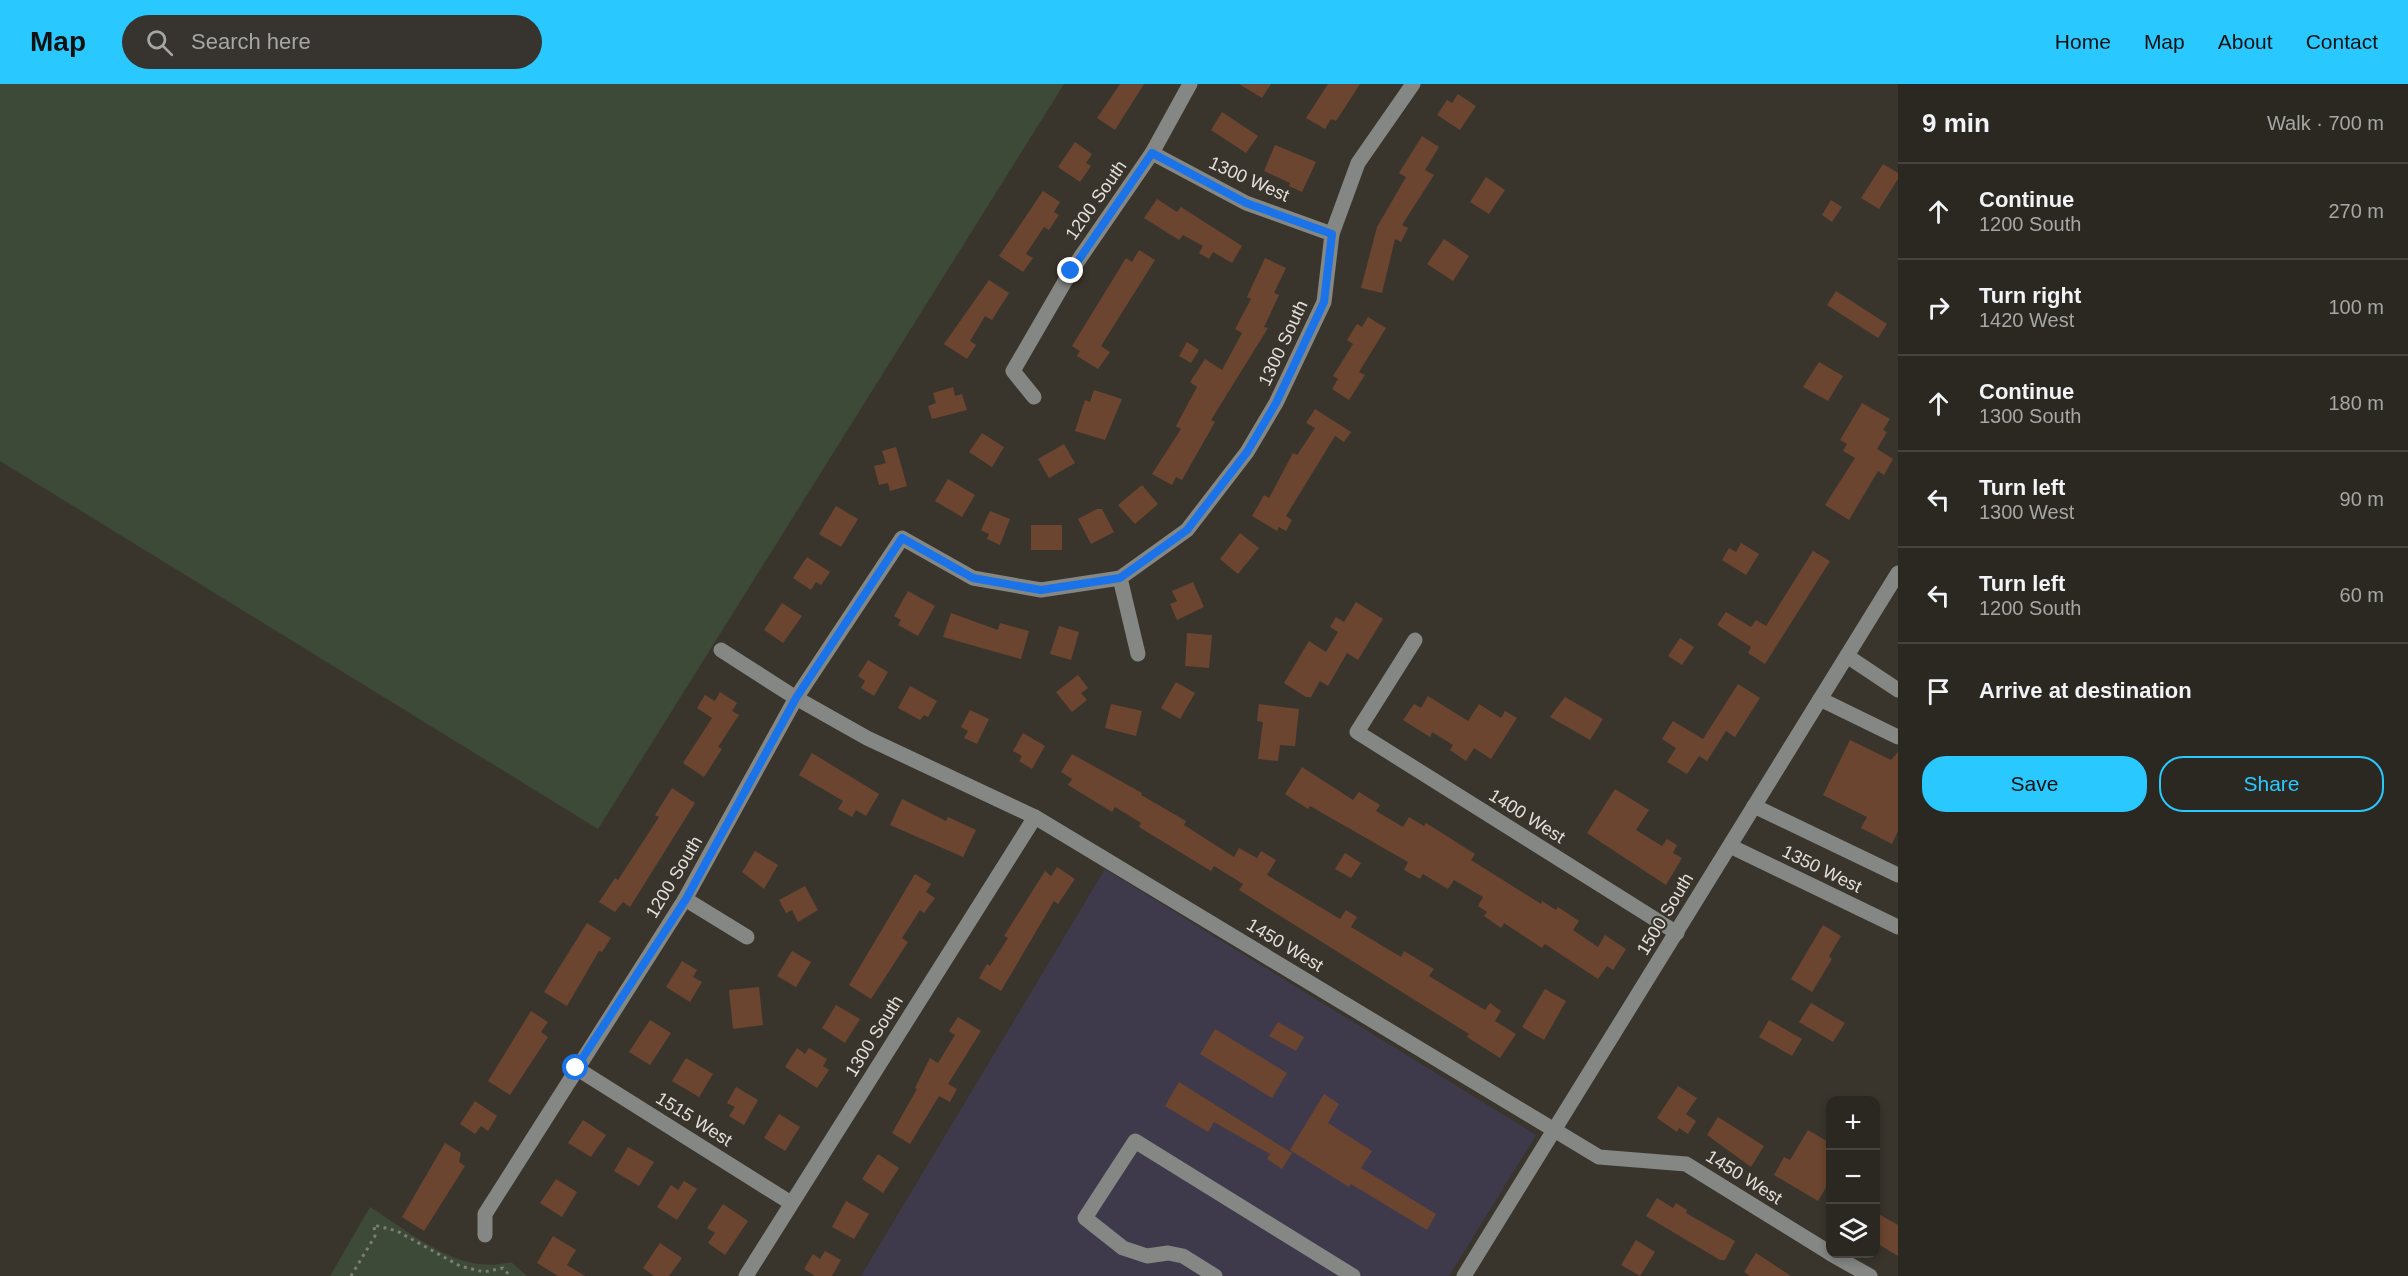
<!DOCTYPE html>
<meta charset="utf-8">
<style>
:root{--surface:#2b2822;--page:#37342f;--text:#f1f3f6;--muted:#a6a6a5;--line:#474440;--accent:#29c8ff}
body{margin:0;font-family:Arial,sans-serif;background:var(--page);color:var(--text)}
.controls{position:absolute;right:18px;bottom:18px;display:grid;overflow:hidden;border-radius:12px;box-shadow:0 3px 9px #0003}
.controls button{width:54px;height:54px;display:grid;place-items:center;padding:0;border:0;border-bottom:2px solid var(--line);background:var(--surface);color:var(--text);font:30px sans-serif}
.stop{position:absolute;width:18px;height:18px;margin:-14px;border:4px solid #1a73e8;border-radius:50%;background:#fff}
.stop.end{background:#1a73e8;border-color:#fff;box-shadow:0 2px 6px #0008}
.list{margin:0;padding:0;list-style:none}
h2{display:flex;justify-content:space-between;align-items:center;height:78px;margin:0;padding:0 24px;font-size:26px}
h2 small{font-size:20px;font-weight:400;color:var(--muted)}
.list li{display:grid;grid-template-columns:39px 1fr auto;gap:18px;align-items:center;box-sizing:border-box;height:96px;padding:0 24px;border-top:2px solid var(--line)}
.list b{display:block;font-size:22px;white-space:nowrap}
.list p{margin:0;font-size:20px;white-space:nowrap;color:var(--muted)}
.list em{font-size:20px;font-style:normal;color:var(--muted)}
.actions{display:flex;gap:12px;padding:18px 24px}
.actions a{flex:1;padding:14px 0;border:2px solid var(--accent);border-radius:24px;text-align:center;font-size:21px;color:var(--accent)}
.actions .main{background:var(--accent);color:#111}
.icon{flex:none;width:33px;height:33px;fill:none;stroke:currentColor;stroke-width:2;stroke-linecap:round;stroke-linejoin:round}
.map{position:relative;flex:none;width:1898px;height:1192px;overflow:hidden}
header{display:flex;align-items:center;gap:36px;box-sizing:border-box;height:84px;padding:0 30px;background:var(--accent);color:#111}
header strong{font-size:28px}
nav{display:flex;gap:33px;margin-inline-start:auto;font-size:21px}
.search{width:420px;height:54px;background:var(--page);display:flex;align-items:center;gap:15px;box-sizing:border-box;padding:0 21px;border-radius:33px;color:var(--muted);font-size:22px}
main{display:flex}
aside{flex:1;background:var(--surface)}
.map>svg:first-child{display:block}
</style>
<header>
<strong>Map</strong>
<div class="search"><svg class="icon" aria-label="search" viewBox="0 0 24 24"><circle cx="10" cy="10" r="6"/><path d="M15 15l6 6"/></svg>Search here</div>
<nav><a>Home</a><a>Map</a><a>About</a><a>Contact</a></nav>
</header>
<main>
<div class="map">
<svg width="1898" height="1192" viewBox="0 0 1898 1192">
<rect width="100%" height="100%" fill="#39352d"/>
<path fill="#3f3a4b" d="M1105,785L1536,1051L1449,1192H861Z"/>
<g fill="#3c4a37">
<path d="M0,0H1064L598,745L0,377Z"/>
<path d="M370,1123C412,1149 459,1192 511,1178L527,1192H330Z"/>
</g>
<g fill="#6b452f">
<path d="M1120,0H1144L1115,46L1097,34Z"/>
<path d="M1239,0H1271L1262,14Z"/>
<path d="M1328,0H1360L1336,37L1331,35L1325,45L1306,34Z"/>
<path d="M1458,10L1476,22L1460,46L1437,31L1447,16L1452,19Z"/>
<path d="M1222,28L1258,52L1246,69L1211,46Z"/>
<path d="M1422,52L1439,63L1425,86L1434,91L1402,141L1408,144L1401,158L1395,155L1382,209L1361,204L1377,143L1406,93L1399,89Z"/>
<path d="M1075,58L1092,70L1086,79L1091,82L1080,98L1058,83Z"/>
<path d="M1275,61L1316,78L1302,108L1289,102L1290,99L1264,87Z"/>
<path d="M1883,80L1898,89V95L1879,125L1861,114Z"/>
<path d="M1486,93L1505,106L1489,130L1470,118Z"/>
<path d="M1043,107L1060,118L1054,128L1059,131L1049,146L1044,143L1026,170L1033,174L1023,188L999,172Z"/>
<path d="M1157,115L1177,128L1181,123L1242,162L1232,179L1213,168L1209,175L1199,169L1203,162L1183,151L1179,156L1144,134Z"/>
<path d="M1831,116L1842,123L1832,138L1822,131Z"/>
<path d="M1444,155L1469,172L1453,197L1427,180Z"/>
<path d="M1139,166L1155,176L1101,262L1110,268L1098,285L1077,272L1080,267L1072,262L1126,174L1132,178Z"/>
<path d="M1265,174L1286,184L1274,209L1279,211L1264,243L1268,244L1211,336L1215,338L1182,396L1176,393L1172,401L1152,390L1181,345L1176,342L1197,303L1190,298L1205,275L1222,286L1242,249L1235,245L1251,215L1247,213Z"/>
<path d="M989,196L1009,209L992,236L985,232L970,257L976,261L967,275L944,260Z"/>
<path d="M1836,207L1887,240L1878,254L1827,221Z"/>
<path d="M1368,233L1386,244L1359,288L1365,291L1349,316L1332,305L1338,295L1333,292L1353,260L1347,256L1357,240L1362,243Z"/>
<path d="M1187,258L1199,266L1191,279L1179,272Z"/>
<path d="M1819,278L1843,292L1828,317L1803,303Z"/>
<path d="M953,303L955,312L962,310L967,326L932,335L928,322L936,319L933,309Z"/>
<path d="M1094,306L1122,315L1105,356L1075,347L1085,316L1090,318Z"/>
<path d="M1862,319L1890,335L1883,346L1887,348L1877,365L1893,375L1884,391L1878,387L1849,436L1825,421L1855,374L1843,367L1847,360L1840,356Z"/>
<path d="M1315,325L1351,348L1344,358L1335,352L1286,432L1292,436L1286,447L1279,443L1277,447L1252,432L1264,411L1269,414L1293,369L1297,371L1315,344L1306,339Z"/>
<path d="M982,349L1004,363L992,383L969,368Z"/>
<path d="M1064,360L1075,379L1049,394L1038,375Z"/>
<path d="M896,363L907,402L890,407L888,399L879,401L874,382L886,379L882,367Z"/>
<path d="M948,395L975,411L962,433L935,417Z"/>
<path d="M1142,401L1158,420L1135,440L1118,421Z"/>
<path d="M836,422L858,435L841,463L819,450Z"/>
<path d="M1097,425H1102L1114,448L1091,460L1078,435Z"/>
<path d="M990,427L1010,435L1000,461L987,455L989,450L981,446Z"/>
<rect x="1031" y="441" width="31" height="25"/>
<path d="M1240,449L1259,464L1238,490L1220,475Z"/>
<path d="M1741,459L1759,470L1746,491L1722,476L1729,464L1736,468Z"/>
<path d="M1813,467L1830,477L1765,580L1748,569L1751,563L1717,541L1726,528L1751,543L1756,536L1766,542Z"/>
<path d="M807,473L830,488L821,501L816,498L811,506L793,494Z"/>
<path d="M1193,498L1204,523L1177,536L1170,520L1177,517L1172,507Z"/>
<path d="M908,507L935,522L918,552L898,541L901,536L894,532Z"/>
<path d="M1356,518L1383,535L1358,576L1347,569L1328,602L1320,597L1311,613H1306L1284,599L1309,557L1326,568L1338,548L1330,543L1336,533L1344,538Z"/>
<path d="M782,519L802,532L783,559L764,546Z"/>
<path d="M951,529L998,546L1000,539L1029,547L1021,575L943,553Z"/>
<path d="M1059,542L1079,548L1071,576L1050,570Z"/>
<path d="M1187,549L1212,551L1209,584L1185,582Z"/>
<path d="M1680,554L1694,563L1682,581L1668,572Z"/>
<path d="M868,576L888,588L874,612L861,604L865,597L858,592Z"/>
<path d="M1078,591L1088,604L1081,609L1087,616L1072,628L1056,608Z"/>
<path d="M1176,598L1195,609L1180,635L1161,624Z"/>
<path d="M1738,600L1760,614L1735,653L1726,647L1707,677L1699,672L1687,690L1667,678L1676,664L1662,655L1673,637L1703,655Z"/>
<path d="M910,602L937,617L928,633L924,631L920,636L898,624Z"/>
<path d="M720,608L737,619L732,627L739,631L718,663L722,665L704,693L683,679L712,634L697,624L705,611L715,617Z"/>
<path d="M1428,612L1468,637L1479,620L1501,634L1505,627L1517,634L1491,675L1474,664L1466,677L1450,666L1453,661L1432,648L1430,653L1403,636L1414,620L1421,624Z"/>
<path d="M1565,613L1603,635L1590,656L1550,633Z"/>
<path d="M1111,620L1142,627L1136,652L1105,644Z"/>
<path d="M1259,620L1299,625L1295,662L1280,661L1278,677L1258,675L1263,638L1257,637Z"/>
<path d="M970,626L989,635L977,660L964,654L968,647L961,643Z"/>
<path d="M1023,649L1045,662L1032,685L1019,677L1022,672L1013,667Z"/>
<path d="M1850,656L1891,676L1898,668V747L1892,760L1861,744L1867,733L1823,711Z"/>
<path d="M812,669L879,710L866,732L856,726L852,733L838,725L843,717L799,691Z"/>
<path d="M1072,670L1142,709L1141,711L1186,737L1184,741L1234,773L1239,764L1257,774L1261,767L1276,776L1267,791L1340,835L1346,826L1357,833L1351,843L1401,873L1404,867L1434,885L1429,892L1485,926L1490,919L1501,927L1495,937L1516,950L1500,974L1467,953L1469,950L1239,806L1243,800L1214,782L1211,787L1139,743L1141,739L1115,723L1112,728L1068,701L1072,695L1061,688Z"/>
<path d="M1302,683L1353,716L1359,708L1380,721L1376,727L1403,743L1409,733L1424,742L1426,739L1475,770L1471,776L1541,820L1542,817L1556,826L1558,823L1579,837L1573,846L1598,863L1605,851L1626,865L1613,886L1607,882L1598,895L1545,860L1542,864L1504,839L1501,844L1484,832L1487,828L1478,822L1483,813L1454,796L1448,805L1423,790L1420,795L1404,786L1408,778L1310,722L1308,725L1285,710Z"/>
<path d="M672,704L695,719L630,823L623,818L615,828L599,818L615,794L618,796L659,733L655,731Z"/>
<path d="M1615,705L1649,726L1636,746L1662,762L1667,755L1677,761L1673,769L1682,774L1666,801L1587,749Z"/>
<path d="M902,715L946,737L948,733L976,746L963,773L890,741Z"/>
<path d="M755,767L778,781L764,805L742,788Z"/>
<path d="M1345,769L1361,779L1351,794L1335,785Z"/>
<path d="M1057,783L1075,795L1058,820L1054,817L1001,907L979,894L987,880L990,882L1008,854L1004,852L1045,787L1051,792Z"/>
<path d="M915,790L931,800L926,808L935,814L924,829L920,826L902,854L908,858L871,915L849,901Z"/>
<path d="M805,802L818,826L798,838L792,826L786,829L779,816Z"/>
<path d="M587,839L611,854L602,868L599,867L567,922L544,908Z"/>
<path d="M1823,841L1841,852L1829,872L1832,875L1812,908L1791,895Z"/>
<path d="M792,867L811,878L796,903L777,892Z"/>
<path d="M682,877L697,886L693,893L702,898L690,918L666,903Z"/>
<path d="M759,903L763,941L733,945L729,906Z"/>
<path d="M1545,905L1566,917L1544,956L1522,943Z"/>
<path d="M1811,919L1845,939L1833,958L1799,938Z"/>
<path d="M836,921L860,935L845,959L822,944Z"/>
<path d="M531,927L548,938L541,948L548,953L510,1011L488,997Z"/>
<path d="M958,933L981,947L948,1000L957,1005L950,1018L939,1012L910,1060L892,1049L917,1005L915,1004L930,974L938,979L955,951L949,947Z"/>
<path d="M650,936L671,949L650,981L629,968Z"/>
<path d="M1769,936L1802,955L1792,972L1759,953Z"/>
<path d="M1278,938L1304,953L1296,967L1269,952Z"/>
<path d="M1215,945L1287,989L1272,1014L1200,970Z"/>
<path d="M797,964L805,970L809,964L827,975L823,982L829,986L817,1004L785,983Z"/>
<path d="M686,974L713,990L699,1013L672,997Z"/>
<path d="M1179,998L1292,1069L1282,1085L1267,1075L1270,1070L1214,1038L1208,1048L1165,1022Z"/>
<path d="M1678,1002L1697,1014L1686,1030L1696,1037L1688,1050L1679,1044L1677,1048L1657,1034Z"/>
<path d="M736,1003L758,1016L744,1041L729,1032L735,1023L727,1019Z"/>
<path d="M1324,1010L1339,1020L1328,1039L1372,1067L1361,1084L1436,1130L1427,1146L1351,1100L1349,1103L1290,1066Z"/>
<path d="M475,1017L497,1032L488,1047L481,1042L475,1050L460,1040Z"/>
<path d="M779,1030L800,1043L785,1067L764,1054Z"/>
<path d="M1718,1033L1764,1062L1751,1083L1707,1051Z"/>
<path d="M583,1036L606,1051L591,1073L568,1059Z"/>
<path d="M1808,1046L1830,1059V1097L1818,1117L1774,1091L1784,1073L1790,1076Z"/>
<path d="M445,1059L461,1069L459,1078L465,1082L424,1147L402,1133Z"/>
<path d="M628,1063L654,1078L639,1102L614,1087Z"/>
<path d="M878,1070L899,1084L883,1109L862,1095Z"/>
<path d="M556,1095L577,1108L562,1133L540,1119Z"/>
<path d="M684,1097L697,1105L677,1136L657,1123L671,1101L678,1106Z"/>
<path d="M1657,1114L1673,1124L1676,1119L1687,1126L1686,1129L1735,1157L1725,1176H1720L1646,1132Z"/>
<path d="M846,1117L869,1130L854,1155L832,1143Z"/>
<path d="M723,1120L748,1137L725,1171L708,1159L715,1149L707,1144Z"/>
<path d="M1875,1128L1898,1141V1172L1875,1158Z"/>
<path d="M553,1152L576,1166L567,1181L585,1192H558L537,1179Z"/>
<path d="M1636,1156L1655,1168L1640,1192L1621,1181Z"/>
<path d="M660,1159L682,1174L669,1192H654L643,1184Z"/>
<path d="M825,1167L841,1176L832,1192H815L804,1185L813,1170L820,1175Z"/>
<path d="M1756,1169L1791,1192H1750L1744,1188Z"/>
</g>
<g fill="none" stroke-linecap="round" stroke-linejoin="round">
<path stroke="#7f7c75" stroke-width="3" stroke-dasharray="3 4.5" stroke-linecap="butt" d="M351,1192L375,1152L374,1141L397,1147L460,1182L484,1188L503,1184L510,1192"/>
<g stroke="#848783" stroke-width="15">
<path d="M1152,69L1246,119L1332,150"/>
<path d="M1034,313L1013,287L1071,187L1152,69L1190,0"/>
<path d="M1120,494L1138,570"/>
<path d="M1415,556L1357,648L1677,849"/>
<path d="M721,566L796,614L867,654L1035,733L1599,1073L1686,1080L1830,1169"/>
<path d="M1847,572L1898,606"/>
<path d="M1820,615L1898,653"/>
<path d="M1754,722L1898,791"/>
<path d="M1730,762L1898,843"/>
<path d="M685,815L747,853"/>
<path d="M576,984L791,1119"/>
<path d="M485,1151V1130L685,815L796,614L902,454L973,494L1041,506L1120,494L1187,446L1247,368L1276,319L1324,218L1332,150L1358,79L1413,0"/>
<path d="M1831,1170L1870,1192"/>
<path d="M746,1192L1035,733"/>
<path d="M1215,1192L1183,1172L1168,1169L1147,1172L1123,1164L1085,1134L1135,1057L1353,1192"/>
<path d="M1464,1192L1898,489"/>
</g>
</g>
<g fill="none" stroke-linecap="round" stroke-linejoin="round">
<path stroke="#1a73e8" stroke-width="8" d="M576,984L686,815L796,614L902,454L973,494L1041,506L1120,494L1187,446L1247,368L1276,319L1324,218L1332,150L1246,119L1152,69L1071,187"/>
</g>
<g text-anchor="middle" dominant-baseline="central" stroke-width="4.5" stroke-linejoin="round" paint-order="stroke">
<g font-size="18" fill="#e3e0db" stroke="#39352d">
<text transform="translate(1249 95) rotate(24)">1300 West</text>
<text transform="translate(1096 116) rotate(-55)">1200 South</text>
<text transform="translate(1283 259) rotate(-65)">1300 South</text>
<text transform="translate(1527 732) rotate(32)">1400 West</text>
<text transform="translate(1822 785) rotate(26)">1350 West</text>
<text transform="translate(674 793) rotate(-59)">1200 South</text>
<text transform="translate(1665 830) rotate(-59)">1500 South</text>
<text transform="translate(1285 861) rotate(31)">1450 West</text>
<text transform="translate(874 952) rotate(-58)">1300 South</text>
<text transform="translate(694 1035) rotate(32)">1515 West</text>
<text transform="translate(1744 1093) rotate(32)">1450 West</text>
</g>
</g>
</svg>
<div class="controls">
<button>+</button>
<button>−</button>
<button><svg class="icon" aria-label="layers" viewBox="0 0 24 24"><path d="M12 4l9 5-9 5-9-5zM3 14l9 5 9-5"/></svg></button>
</div>
<div class="stop" style="left:576px;top:984px"></div>
<div class="stop end" style="left:1071px;top:187px"></div>
</div>
<aside>
<h2>9 min<small>Walk · 700 m</small></h2>
<ul class="list">
<li><svg class="icon" aria-label="ahead" viewBox="0 0 24 24"><path d="M12 20V5M6 11l6-6 6 6"/></svg><div><b>Continue</b><p>1200 South</p></div><em>270 m</em></li>
<li><svg class="icon" aria-label="right" viewBox="0 0 24 24"><path d="M7 20v-9h11M14 6l5 5-5 5"/></svg><div><b>Turn right</b><p>1420 West</p></div><em>100 m</em></li>
<li><svg class="icon" aria-label="ahead" viewBox="0 0 24 24"><path d="M12 20V5M6 11l6-6 6 6"/></svg><div><b>Continue</b><p>1300 South</p></div><em>180 m</em></li>
<li><svg class="icon" aria-label="left" viewBox="0 0 24 24"><path d="M17 20v-9H6M10 6l-5 5 5 5"/></svg><div><b>Turn left</b><p>1300 West</p></div><em>90 m</em></li>
<li><svg class="icon" aria-label="left" viewBox="0 0 24 24"><path d="M17 20v-9H6M10 6l-5 5 5 5"/></svg><div><b>Turn left</b><p>1200 South</p></div><em>60 m</em></li>
<li><svg class="icon" aria-label="arrive" viewBox="0 0 24 24"><path d="M6 21V4h12l-3 4 3 4H6"/></svg><div><b>Arrive at destination</b></div></li>
</ul>
<div class="actions"><a class="main">Save</a><a>Share</a></div>
</aside>
</main>
